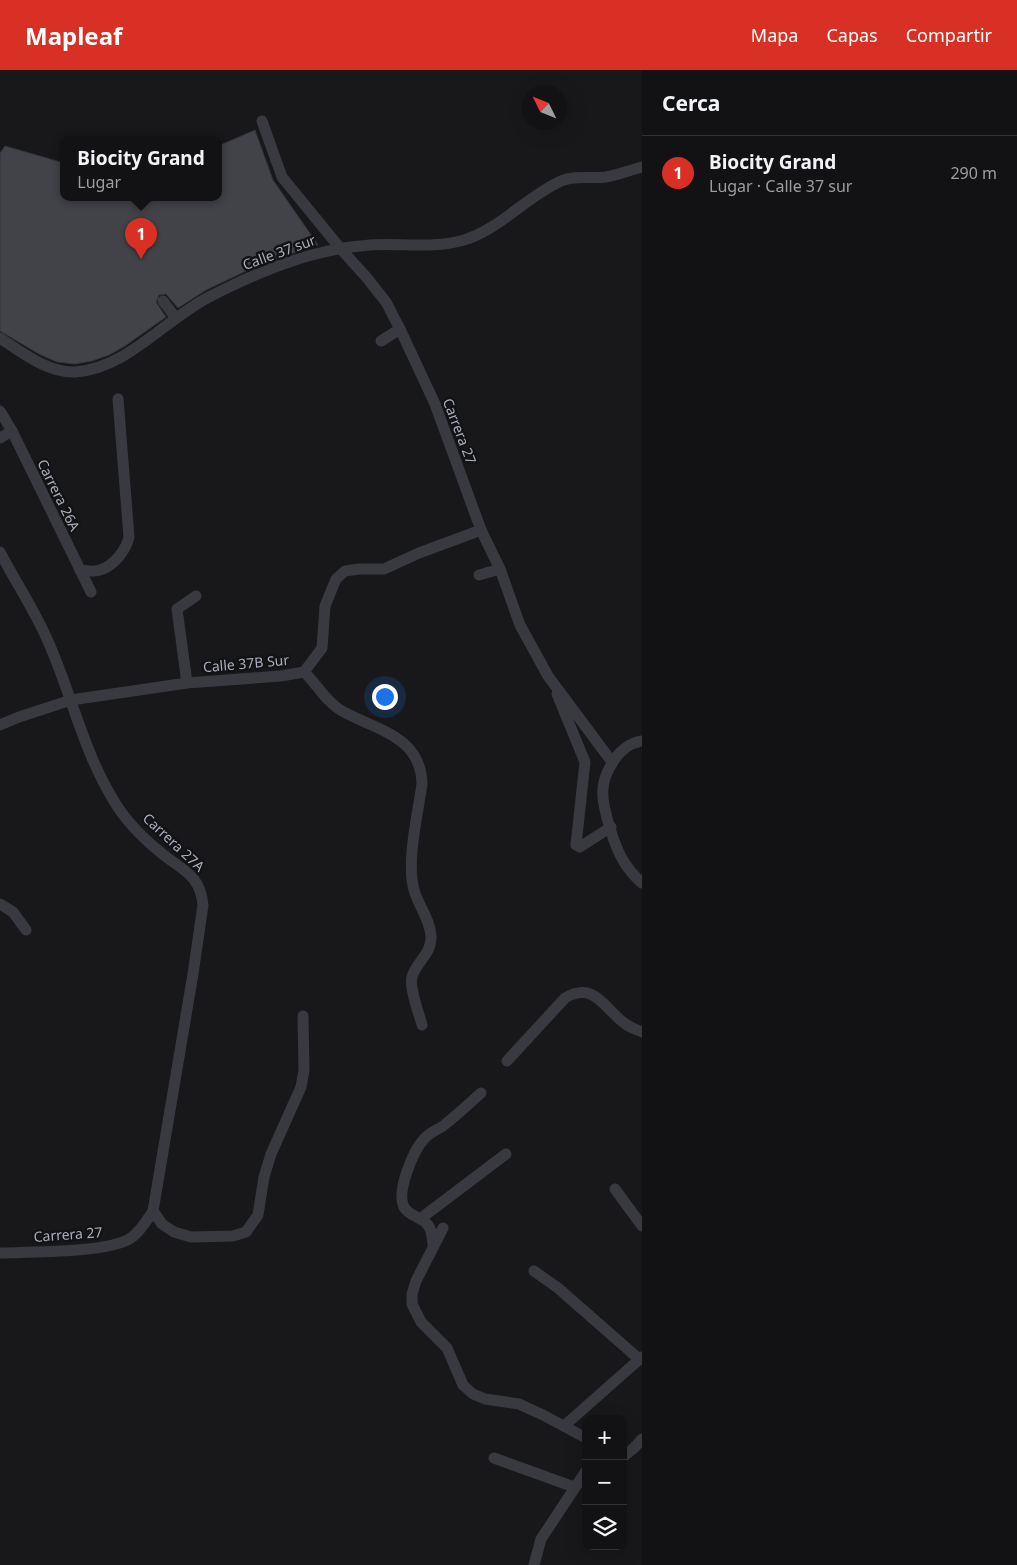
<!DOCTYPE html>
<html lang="es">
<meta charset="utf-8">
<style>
:root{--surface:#121214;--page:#1b1b1d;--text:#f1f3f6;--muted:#9c9ea0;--line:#313234;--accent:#d93025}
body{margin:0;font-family:"Noto Sans",sans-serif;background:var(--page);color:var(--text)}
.controls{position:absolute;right:15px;bottom:15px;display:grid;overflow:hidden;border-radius:10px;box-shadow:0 5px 20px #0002}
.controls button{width:45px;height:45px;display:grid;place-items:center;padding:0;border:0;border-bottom:1px solid var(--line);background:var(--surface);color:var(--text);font:25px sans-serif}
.compass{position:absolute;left:522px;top:15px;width:45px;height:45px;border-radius:50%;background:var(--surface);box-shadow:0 5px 20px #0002;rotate:313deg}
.you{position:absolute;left:384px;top:626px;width:18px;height:18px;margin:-12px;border:4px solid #fff;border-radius:50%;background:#1a73e8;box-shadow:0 0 0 8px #1a73e833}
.badge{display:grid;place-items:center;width:32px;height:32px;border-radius:50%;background:var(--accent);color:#fff;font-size:16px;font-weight:700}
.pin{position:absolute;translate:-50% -41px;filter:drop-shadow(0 1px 2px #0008)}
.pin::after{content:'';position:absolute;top:26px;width:18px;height:15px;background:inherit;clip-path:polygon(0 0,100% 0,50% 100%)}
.popup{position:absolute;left:60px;top:66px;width:162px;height:65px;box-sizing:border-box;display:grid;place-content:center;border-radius:10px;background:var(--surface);filter:drop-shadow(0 1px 4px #0005);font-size:16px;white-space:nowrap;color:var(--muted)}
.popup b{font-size:19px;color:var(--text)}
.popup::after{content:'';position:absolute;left:50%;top:100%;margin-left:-10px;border:10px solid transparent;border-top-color:var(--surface)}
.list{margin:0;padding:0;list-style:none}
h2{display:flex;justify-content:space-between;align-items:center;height:65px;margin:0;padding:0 20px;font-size:21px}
h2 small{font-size:16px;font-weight:400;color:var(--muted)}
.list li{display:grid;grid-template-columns:32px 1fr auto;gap:15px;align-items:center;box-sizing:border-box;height:75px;padding:0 20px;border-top:1px solid var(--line)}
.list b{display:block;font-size:19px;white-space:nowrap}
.list p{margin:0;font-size:16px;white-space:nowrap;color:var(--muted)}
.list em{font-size:16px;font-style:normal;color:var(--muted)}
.icon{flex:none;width:28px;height:28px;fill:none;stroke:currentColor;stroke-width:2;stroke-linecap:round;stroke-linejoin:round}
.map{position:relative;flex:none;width:642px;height:1495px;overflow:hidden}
header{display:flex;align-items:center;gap:30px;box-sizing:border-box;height:70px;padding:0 25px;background:var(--accent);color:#fff}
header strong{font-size:24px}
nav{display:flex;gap:28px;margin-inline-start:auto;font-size:18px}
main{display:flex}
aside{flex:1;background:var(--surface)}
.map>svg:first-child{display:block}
</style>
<header>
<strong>Mapleaf</strong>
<nav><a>Mapa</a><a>Capas</a><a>Compartir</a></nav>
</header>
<main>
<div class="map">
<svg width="642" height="1495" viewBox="0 0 642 1495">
<rect width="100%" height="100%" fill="#18181a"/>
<path fill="#424348" stroke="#323237" d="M255,60L273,110L318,175L284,186L244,202L206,220L178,238L166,224L159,225L156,232L166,247L125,276L109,285L92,291L75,294L57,292L39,284L0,261V83L5,76L64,93V128H218V76Z"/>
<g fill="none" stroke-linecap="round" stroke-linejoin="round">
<g stroke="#393940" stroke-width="11">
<path d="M262,51L282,107L340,178L367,208L386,232L400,259L435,334L481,460L500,499L520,555L548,606L612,692"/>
<path d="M163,231L176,248"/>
<path d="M0,268C21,282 48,303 75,302C128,298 164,250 209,227C260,201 312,179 370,175C400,173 434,179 464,170C500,159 526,127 561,111C575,105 591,109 606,107C618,105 630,100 642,97"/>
<path d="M381,271L400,259"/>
<path d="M0,341L12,361L91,522"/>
<path d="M0,368L12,361"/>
<path d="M0,482C15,511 34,539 47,569C71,622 83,681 114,731C125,750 143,768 160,782C181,800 200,803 203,835L193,904L153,1141C147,1150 141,1161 131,1168C109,1183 29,1182 0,1183"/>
<path d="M80,500C86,501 94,502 100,500C114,496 126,480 129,467L118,329"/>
<path d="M479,505L500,499"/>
<path d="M304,602C317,614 326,632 342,641C376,660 421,666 422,714C418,743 406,792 414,820C418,835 430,849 431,866C432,884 416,892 412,907C409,918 419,943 422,955"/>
<path d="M187,613L177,539L196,526"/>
<path d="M557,624L585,692L576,775L580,777L611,757"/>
<path d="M0,655L19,647L71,630L187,613L281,606L304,602L322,578L325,536L336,509L345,501L359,499H384L419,483L481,460"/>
<path d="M642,671C630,673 621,680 614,690C609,698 603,709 603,719C601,735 615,778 624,792C629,800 635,807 642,813"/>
<path d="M0,834L13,842L26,860"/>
<path d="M507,991L565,928C596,910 605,941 627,955C632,958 637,960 642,962"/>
<path d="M615,1119L642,1156"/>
<path d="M153,1141L162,1154L174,1162L191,1167L233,1166L246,1162L258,1145L264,1107L271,1084L301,1017L304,1000L303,946"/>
<path d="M420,1149L506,1084"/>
<path d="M443,1158L416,1211L412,1224V1234L421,1252L447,1278L463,1315L473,1324L485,1329L519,1334L543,1345L586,1368"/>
<path d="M433,1174C432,1167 432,1158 426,1153C419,1146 409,1146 404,1137C396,1122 413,1081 424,1069C429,1063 437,1060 443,1056C456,1046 469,1034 481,1023"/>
<path d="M534,1201L558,1218L639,1289"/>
<path d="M564,1356L642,1287"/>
<path d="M623,1387L634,1378L642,1369"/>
<path d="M494,1388L574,1417"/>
<path d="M534,1495L541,1469L586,1401"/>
</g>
</g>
<g text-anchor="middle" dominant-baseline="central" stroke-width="5" stroke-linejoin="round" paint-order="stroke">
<g font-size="14" fill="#a9aebb" stroke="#131315">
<text transform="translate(279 182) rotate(-20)">Calle 37 sur</text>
<text transform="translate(460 361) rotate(69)">Carrera 27</text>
<text transform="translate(59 425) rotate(64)">Carrera 26A</text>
<text transform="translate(246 593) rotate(-5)">Calle 37B Sur</text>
<text transform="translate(174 772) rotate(43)">Carrera 27A</text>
<text transform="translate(68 1164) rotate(-4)">Carrera 27</text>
</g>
</g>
</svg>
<div class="controls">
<button>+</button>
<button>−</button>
<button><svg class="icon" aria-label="layers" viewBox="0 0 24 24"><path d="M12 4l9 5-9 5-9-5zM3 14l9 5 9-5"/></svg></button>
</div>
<svg class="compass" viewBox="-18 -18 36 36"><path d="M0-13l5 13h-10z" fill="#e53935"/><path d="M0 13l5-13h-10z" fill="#9c9ea0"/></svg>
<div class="you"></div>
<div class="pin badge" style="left:141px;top:189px">1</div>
<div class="popup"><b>Biocity Grand</b>Lugar</div>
</div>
<aside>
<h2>Cerca<small></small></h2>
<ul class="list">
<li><span class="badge">1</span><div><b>Biocity Grand</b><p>Lugar · Calle 37 sur</p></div><em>290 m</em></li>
</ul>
</aside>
</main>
